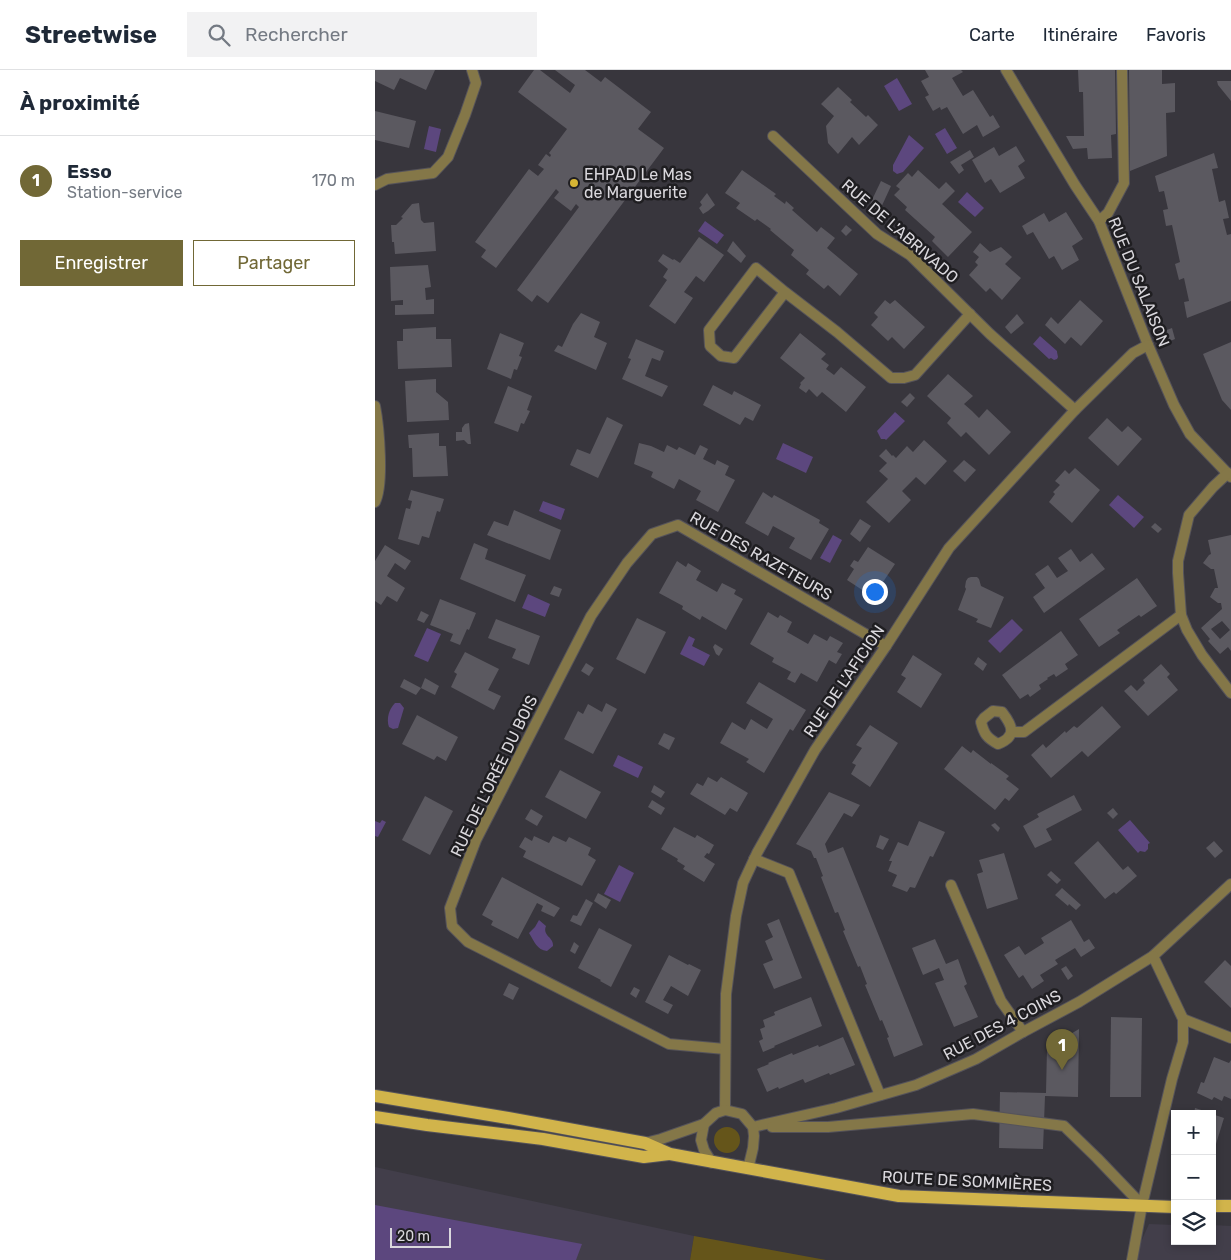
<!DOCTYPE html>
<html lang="fr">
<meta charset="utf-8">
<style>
:root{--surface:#fff;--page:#f2f2f3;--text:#1f2937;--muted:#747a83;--line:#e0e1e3;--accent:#716836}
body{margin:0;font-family:Rubik,sans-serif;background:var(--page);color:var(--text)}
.controls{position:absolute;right:15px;bottom:15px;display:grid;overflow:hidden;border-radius:0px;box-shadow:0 2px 8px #0003}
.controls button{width:45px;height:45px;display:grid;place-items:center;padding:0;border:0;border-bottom:1px solid var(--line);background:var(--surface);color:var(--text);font:25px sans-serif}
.scale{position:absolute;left:15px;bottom:12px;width:61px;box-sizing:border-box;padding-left:5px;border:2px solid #dad8dd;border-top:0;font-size:14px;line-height:18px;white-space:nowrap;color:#dad8dd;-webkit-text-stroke:4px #1f1e21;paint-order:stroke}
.you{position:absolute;left:499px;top:521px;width:18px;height:18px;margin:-12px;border:4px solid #fff;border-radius:50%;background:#1a73e8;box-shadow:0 0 0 8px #1a73e833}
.badge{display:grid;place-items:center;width:32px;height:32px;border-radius:50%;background:var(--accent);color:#fff;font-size:16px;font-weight:700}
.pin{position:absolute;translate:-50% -41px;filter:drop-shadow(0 1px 2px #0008)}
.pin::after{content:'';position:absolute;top:26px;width:18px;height:15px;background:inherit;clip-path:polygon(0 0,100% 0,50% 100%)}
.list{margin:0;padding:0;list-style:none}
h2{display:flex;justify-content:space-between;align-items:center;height:65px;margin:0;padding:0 20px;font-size:21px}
h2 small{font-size:16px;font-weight:400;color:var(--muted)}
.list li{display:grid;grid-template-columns:32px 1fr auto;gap:15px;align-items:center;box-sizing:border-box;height:90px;padding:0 20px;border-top:1px solid var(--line)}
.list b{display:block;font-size:19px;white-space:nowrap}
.list p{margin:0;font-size:16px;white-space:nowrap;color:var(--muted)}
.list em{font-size:16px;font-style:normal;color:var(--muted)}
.actions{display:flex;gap:10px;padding:15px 20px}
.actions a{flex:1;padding:11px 0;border:1px solid var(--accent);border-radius:0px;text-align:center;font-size:18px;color:var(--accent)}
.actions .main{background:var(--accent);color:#fff}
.icon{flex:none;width:28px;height:28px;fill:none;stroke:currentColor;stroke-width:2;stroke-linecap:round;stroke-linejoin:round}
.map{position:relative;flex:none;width:856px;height:1190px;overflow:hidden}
header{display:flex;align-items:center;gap:30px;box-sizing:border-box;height:70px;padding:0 25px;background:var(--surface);border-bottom:1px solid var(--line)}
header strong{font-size:24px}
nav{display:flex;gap:28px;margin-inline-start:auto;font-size:18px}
.search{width:350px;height:45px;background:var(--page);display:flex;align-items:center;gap:12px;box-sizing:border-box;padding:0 18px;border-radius:0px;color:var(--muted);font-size:19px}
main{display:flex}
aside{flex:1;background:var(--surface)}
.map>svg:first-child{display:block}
</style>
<header>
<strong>Streetwise</strong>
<div class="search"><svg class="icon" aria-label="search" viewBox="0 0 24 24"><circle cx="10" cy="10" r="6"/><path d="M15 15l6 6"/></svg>Rechercher</div>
<nav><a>Carte</a><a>Itinéraire</a><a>Favoris</a></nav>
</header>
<main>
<aside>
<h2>À proximité<small></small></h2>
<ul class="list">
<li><span class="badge">1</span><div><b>Esso</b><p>Station-service</p></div><em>170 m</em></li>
</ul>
<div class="actions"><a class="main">Enregistrer</a><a>Partager</a></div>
</aside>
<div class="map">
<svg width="856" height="1190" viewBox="0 0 856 1190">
<rect width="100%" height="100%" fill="#38363d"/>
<g fill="#423e4a">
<path d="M0,1097L319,1166L315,1190H0Z"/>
<path d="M774,1154L800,1155V1171H837V1155L856,1156V1190H758Z"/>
</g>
<g fill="#65551a">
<circle cx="352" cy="1070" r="13"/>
<path d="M319,1166L451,1190H315Z"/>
</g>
<g fill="#5c477e">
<path d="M522,8L537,34L524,41L509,16Z"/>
<path d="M54,56L66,59L61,82L49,79Z"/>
<path d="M570,58L582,78L572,84L560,64Z"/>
<path d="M534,65L549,78L528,102L522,104L518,101V95Z"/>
<path d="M592,122L609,138L600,147L583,132Z"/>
<path d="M330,151L349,165L342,174L323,161Z"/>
<path d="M665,266L682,281V282L683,287L682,289L679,290L676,288L674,289L658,274Z"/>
<path d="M520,342L530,351L511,370L510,369H506L502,361Z"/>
<path d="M408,373L438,387L431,403L401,389Z"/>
<path d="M743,425L769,447L759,458L734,435Z"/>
<path d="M168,431L190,439L186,450L164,441Z"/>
<path d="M458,465L467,470L455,493L445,488Z"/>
<path d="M153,524L175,534L170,547L147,538Z"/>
<path d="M637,549L648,560L625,583L613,571Z"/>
<path d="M52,558L66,564L53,592L39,586Z"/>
<path d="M314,566L320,569L317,576L335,585L329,596L305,584Z"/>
<path d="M20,633H25L29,638L23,658L18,659L14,657C11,649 14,639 20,633Z"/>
<path d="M243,685L268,697L263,708L238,696Z"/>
<path d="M7,750L11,752L3,767L0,766V751L5,753Z"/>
<path d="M755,750L775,773L773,774V779L770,782L765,781L763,783L743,760Z"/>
<path d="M244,795L259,803L245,832L229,824Z"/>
<path d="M164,850L171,856C167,866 179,867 178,876L172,881C162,880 159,871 154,863L160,857Z"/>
<path d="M0,1135L207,1174L201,1190H0Z"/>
</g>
<g fill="#5b5960" fill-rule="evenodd">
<path d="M0,0H60L51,20L25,8L19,20L0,11Z"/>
<path d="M159,0H165L195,23L200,15L180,0H210L226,12L230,7L276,42L263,59L289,78L173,233L162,225L157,232L142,220L204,137L201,134L196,141L179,128L184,122L181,119L121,198L106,187L111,180L100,172L154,99L163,106L169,99L163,95L171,84L175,87L176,85L174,83L192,59L143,22Z"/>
<path d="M550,0H586L588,2L577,8L588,26L598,20L615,47L618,45L625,57L608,67L602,55L588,64L572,37L566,40L565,37L558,41L550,27L554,25L546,11L554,7Z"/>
<path d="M703,0H740L741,64L736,65L737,88L713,89L712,78L698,79L691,66H709L708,22H704Z"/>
<path d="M754,0H787V14L800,13V42L791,43L792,86L755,101Z"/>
<path d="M842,11H856V31L843,15Z"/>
<path d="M463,17L477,30L475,32L491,47L493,45L503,55L484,75L477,67L463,84L453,73L451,56L459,46L446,34Z"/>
<path d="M0,41L41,51L34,78L0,70Z"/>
<path d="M641,76L650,91L643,96L650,108L625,123L616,109L610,113L597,90L619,77L624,86Z"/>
<path d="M595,80L599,87L586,95L589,100L584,104L575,92Z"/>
<path d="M839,83L843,98L837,99L844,132L850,130L854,148L848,149L852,165L856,164V231L812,248L809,232L814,231L809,208L804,210L800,194L805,192L797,155L791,156L788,140L793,139L789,121L784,122L780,106Z"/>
<path d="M367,100L401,124L399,126L410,134L411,131L419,138L417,140L442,162L446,157L460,168L452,178L483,204L465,226L453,215L449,219L431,204L434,200L416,185L419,180L395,160L396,159L382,149L380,151L361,138L365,133L350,123Z"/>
<path d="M543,100L564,119L571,112L580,121L567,134L597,162L573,187L557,171L560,167L530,140L532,137L519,125L525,119L521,116L533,103L537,107Z"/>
<path d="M506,111L516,116L504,142L495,134Z"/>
<path d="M332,123L340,135L333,141L328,144L324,138L327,135L325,132Z"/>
<path d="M44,133L46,150L49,153L59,152L61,181L20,184L19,172H17L16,155H21L28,148L26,147L37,134Z"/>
<path d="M691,142L708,169L697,176L704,190L687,200L679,186L674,189L658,162L652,165L647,156L669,143L674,152Z"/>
<path d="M471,155L477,160L471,166L466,161Z"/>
<path d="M324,167L349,185L329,212L321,206L309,222L318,228L300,254L274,236L292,210L288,207L293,199L283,191L288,184L298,190L299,189L305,193Z"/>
<path d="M358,171L371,186L366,193L352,181Z"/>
<path d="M605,173L615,182L626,177L637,187L630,194L646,208L627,230L615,218L611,222L594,205L603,195L600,192L604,187L598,182Z"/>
<path d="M53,195L56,217L50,218L51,230L59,229V244L20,245V235H28V230L16,231L15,197Z"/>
<path d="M510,230L515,234L520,230L550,257L529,279L517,267L513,271L496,255L503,247L499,243Z"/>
<path d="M705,230L728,251L706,276L696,267L690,274L670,255L676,247L683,254Z"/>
<path d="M206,243L225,252L219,267L232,273L221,300L179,281L183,275L187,277L198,254Z"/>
<path d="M642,244L649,253L636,264L630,257Z"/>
<path d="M61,257V269H76L77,297L23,299L22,271H28V259Z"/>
<path d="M797,258L800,269L793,272L789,261Z"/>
<path d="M125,263L149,273L144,286L147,287L142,300L139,299L136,309L112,299Z"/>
<path d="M425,263L451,284L446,289L454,295L451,299L459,305L466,297L491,317L471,342L447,322L442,327L434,319L431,323L424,318L426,314L425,313L430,308L405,288Z"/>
<path d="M261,269L289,281L285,291L277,288L270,306L293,316L287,327L247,309L256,289L253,288Z"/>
<path d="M856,272V340L847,330L828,284Z"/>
<path d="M573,304L598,326L589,334L597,341L604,348L612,339L636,362L614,385L591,362L586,367L572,353L576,348L552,326Z"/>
<path d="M61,309V322L73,332L74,350L32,352L30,311Z"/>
<path d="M338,315L357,325L359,321L386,335L378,351L370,347L365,355L328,335Z"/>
<path d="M133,316L157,326L152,340L155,341L149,354L146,353L143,362L119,353Z"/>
<path d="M535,323L540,328L532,337L526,332Z"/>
<path d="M232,347L248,355L223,408L195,395L202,379L215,384Z"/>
<path d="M732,348L747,362L753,356L767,369L743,396L713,368Z"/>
<path d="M94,353L96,374H93L89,370L81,371V362H87V358L90,354Z"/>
<path d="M64,363V376H71L73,406L38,407L37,378H34L33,365Z"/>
<path d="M549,370L572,391L550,415L541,407L527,421L536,430L514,453L491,432L513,409L504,401L512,393L504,386L511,379L517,386L518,385L521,388L532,376L538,382Z"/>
<path d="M264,373L276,376L289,382L292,375L302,380L304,377L320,385L325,375L333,379L328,389L340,395L342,390L354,396L350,405L360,410L343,442L321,430L326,421L304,409L299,419L276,407L278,402L259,394Z"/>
<path d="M589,390L601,400L590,412L578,401Z"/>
<path d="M700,398L725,420L697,453L674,432L680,424L678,422L685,415L680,411L690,400L694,404Z"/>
<path d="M36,420L69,429L65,442L62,441L54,468L47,466L44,475L23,469L31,438L35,439L37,431L33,430Z"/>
<path d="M388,422L397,428L399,425L445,450L444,453L454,459L436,490L414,478L420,468L398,456L393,466L370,453Z"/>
<path d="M139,440L186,460L175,490L112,465L119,451L133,456Z"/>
<path d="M485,449L496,456L485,472L475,464Z"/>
<path d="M780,453L787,459L783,463L776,457Z"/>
<path d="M856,465V581L853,577L845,584L833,571L835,569L826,558L847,539L846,533H843L835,527L840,518H843L839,499H836L828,493L834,485L836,484L833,470ZM847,551L855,560L845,569L836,559Z"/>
<path d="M99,473L113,479L110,489L151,505L140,532L85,509Z"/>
<path d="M10,475L36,491L30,500L20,493L12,506L30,518L22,532L12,526L6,535L0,531V491Z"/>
<path d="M493,477L520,494L498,527L472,510L479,499L475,496L479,490L483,492Z"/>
<path d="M696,479L705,492L717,483L730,499L669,543L658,527L670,518L660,504L673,495L682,508L693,501L683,488Z"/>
<path d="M302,491L311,497L313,493L326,501L321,510L342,522L347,513L361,520L359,524L368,529L351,560L327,546L325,550L307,539L308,536L284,523Z"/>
<path d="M596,507H602L604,509L606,516L629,527L616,558L601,552L603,549L583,540L591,519L590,517L591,511L593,508Z"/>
<path d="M762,508L782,536L766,547L764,545L742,560L745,563L724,577L704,549Z"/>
<path d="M179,516L187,519L184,527L175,524Z"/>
<path d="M65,529L101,543L94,560L92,559L85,575L75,571L78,564L55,555Z"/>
<path d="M46,541L54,545L49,553L42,550Z"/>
<path d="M393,542L403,548L405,545L417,552L412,562L433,574L439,564L452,571L455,566L468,573L462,582L467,584L461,594L454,590L442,612L426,603L420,613L412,609L416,602L397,592L399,588L375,574Z"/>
<path d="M262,548L291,562L270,604L241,589Z"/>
<path d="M121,549L165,566L154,595L137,588L141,579L113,568Z"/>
<path d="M686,561L703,585L690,594L693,599L681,607L679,604L672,608L673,609L664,615L666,619L655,627L653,624L645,629L627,605Z"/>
<path d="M340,574L348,579L344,586L341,584L338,577Z"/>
<path d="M90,582L124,599L113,620L126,626L119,640L76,617L82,604L79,602Z"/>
<path d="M538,585L567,604L546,638L522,622L531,608L526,605Z"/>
<path d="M603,587L612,594L608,601L599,594Z"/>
<path d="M211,593L219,598L214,606L206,601Z"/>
<path d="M786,594L795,604L792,607L803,620L773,646L749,621L756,615L762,621L770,613L768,610Z"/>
<path d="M50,608L64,616L60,625L46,618L41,625L25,617L29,609L46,618Z"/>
<path d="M384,612L431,640L418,661L415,659L389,703L371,692L374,689L345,673L357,652L370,660L376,649L392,659L398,649L371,633Z"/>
<path d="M231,633L242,639L218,684L189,669L203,641L208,644L213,634L227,642Z"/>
<path d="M727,636L746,657L713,687L707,681L676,708L656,685L668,674L671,678L690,661L691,663L699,656L702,658Z"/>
<path d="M42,645L83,667L71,691L62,686L59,690L27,674Z"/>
<path d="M495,655L523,673L495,717L476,704L481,695L477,693L487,678L481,675Z"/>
<path d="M289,663L300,668L294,680L283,674Z"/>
<path d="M587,676L596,683L598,680L616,694V693L634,706L631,709L644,719L634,731L630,728L620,740L569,699Z"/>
<path d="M185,700L226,722L211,749L170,727Z"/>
<path d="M333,707L342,712L346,707L373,723L362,742L355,738L350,745L315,724L322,713L328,716Z"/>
<path d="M279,715L290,722L286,728L276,722Z"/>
<path d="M454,722L485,735L477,747L469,743L450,774L453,783L468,777L548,975L519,987L512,968L514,967L507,950L505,951L490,915L492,914L485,896L483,897L468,861L470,860L463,842L460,843L446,807L448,806L441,788H439L436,781L421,774Z"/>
<path d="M699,725L707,740L671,759L677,770L660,778L648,756L664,747L662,744Z"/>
<path d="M50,726L78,741L55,785L27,770Z"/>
<path d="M277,730L290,738L286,745L273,737Z"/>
<path d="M738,738L743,744L738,749L732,743Z"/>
<path d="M156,739L168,746L162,756L150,749Z"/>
<path d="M544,751L570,762L558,787L555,786L540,818L535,817L532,822L517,816L522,805L513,801L517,791H514L523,772L533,776Z"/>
<path d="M620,753L625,758L623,762L616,755Z"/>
<path d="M299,757L320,768L322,765L339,775L334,784L332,783L329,787L340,794L329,812L308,799L310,796L302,791L303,789L286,779Z"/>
<path d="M505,765L514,769L508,780L501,777Z"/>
<path d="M159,766L174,773L178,766L191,772L194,767L216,778L213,785L221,790L207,816L148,787L151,781L144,777L150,767L157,771Z"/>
<path d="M723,771L748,800L753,796L762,806L741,824L739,822L730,829L699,793Z"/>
<path d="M839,771L848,781L840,788L831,778Z"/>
<path d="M629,783L643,829L612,839L602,804L608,802L604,790Z"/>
<path d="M676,801L686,810L682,814L672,805Z"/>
<path d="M127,807L185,838L179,847L166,841L168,836L162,833L143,869L116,855L118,851L107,845Z"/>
<path d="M687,818L706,835L701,840L694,834L693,836L680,825Z"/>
<path d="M223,823L236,830L231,839L219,831Z"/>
<path d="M211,829L218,833L206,856L195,851L198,845L202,846Z"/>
<path d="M404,849L427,908L399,919L388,894L398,890L390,871L398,867L392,854Z"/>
<path d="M696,850L709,872L714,869L720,878L706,887L700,878L680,890L683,894L665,905L669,911L657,919L648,905L644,908L629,885L644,876L650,885L669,873L666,868Z"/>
<path d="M224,858L257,875L236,917L225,911L226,910L203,898Z"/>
<path d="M560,869L571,894L583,889L592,914L589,916L603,947L579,957L560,913L569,910L564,898L548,905L537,878Z"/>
<path d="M199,872L204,876L200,884L195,881Z"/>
<path d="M294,885L313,895L314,894L326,900L313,926L296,916L288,930L298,935L293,944L270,932Z"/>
<path d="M850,890L856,896V938L829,912Z"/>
<path d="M691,896L698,906L693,910L686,899Z"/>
<path d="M134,913L144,918L138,930L128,925Z"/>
<path d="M259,917L265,920L261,928L255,924Z"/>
<path d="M436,927L447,956L399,976L400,977L388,982L384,971L388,969L385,959L390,957L388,950L400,945L399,942Z"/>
<path d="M736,947L767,948L766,1027H735Z"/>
<path d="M704,959L703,1027L670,1026L668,1079L624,1078L625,1022L671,1023L672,978Z"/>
<path d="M468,967L480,995L455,1005L454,1003L430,1013L428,1009L404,1019L403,1017L392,1022L382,999L394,994L393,993L417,983L418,985L443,975L444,977Z"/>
<path d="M839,987L854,993L856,990V1029L849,1026L847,1031L839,1027L837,1030L822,1023L826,1012L829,1013Z"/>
<path d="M820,1038L836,1043V1044H819Z"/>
<path d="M837,1044L849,1048L841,1074H837Z"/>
</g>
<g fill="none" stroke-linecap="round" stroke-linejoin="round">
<defs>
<g id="service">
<path d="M379,789L414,803L505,1025"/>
<path d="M757,1190L767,1135"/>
</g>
<g id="minor">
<path d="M631,0L700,115L724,151L773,275L799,335L815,364L856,407"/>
<path d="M398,66L502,164L535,185L615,264L700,340"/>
<path d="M0,115L12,109L58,103L73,87L90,45L101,13L97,0"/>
<path d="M724,151L733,143L749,113L747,0"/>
<path d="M410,222L381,198L334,260L335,276L346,286L359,288L410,222L462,262L516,308H529L540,305L595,244"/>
<path d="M0,336C4,357 9,414 0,432"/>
<path d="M853,403L838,417L814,445L803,491V503L806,545L812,560L827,585L856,623"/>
<path d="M618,641L627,642C637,655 643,666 623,674C612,668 609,664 606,652L609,648Z"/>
<path d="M636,662H649L806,545"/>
<path d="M576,815L626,931L648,962"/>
<path d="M808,949L856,968"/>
<path d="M350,979L294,974L93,872L77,856L75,838L101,770L216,546L252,493L277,464L303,455L511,576"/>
<path d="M350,1040L351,924L361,846L368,813L382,783L440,680L511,576L574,478L700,340L758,283L773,275"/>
<path d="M329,1054L326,1070L329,1080L337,1093"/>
<path d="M378,1057L461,1038L541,1015L601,989L648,962L704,932L778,886L856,814"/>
<path d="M397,1057H453L598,1044L689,1056L722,1088L767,1135"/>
<path d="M270,1073L286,1069L329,1054L341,1043L350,1040L367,1044L378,1057L379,1066L378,1078L373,1099"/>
<path d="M767,1135L797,1009L808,972V949L778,886"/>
</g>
<g id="primary">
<path d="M0,1026L133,1048L270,1073L295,1084L524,1126L800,1137"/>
<path d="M0,1047L52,1055L168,1069L269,1087L294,1084"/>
<path d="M837,1136H856"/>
</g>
</defs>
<use href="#service" stroke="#55535a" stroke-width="12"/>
<use href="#minor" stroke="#55535a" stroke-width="12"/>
<use href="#primary" stroke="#55535a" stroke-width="14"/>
<use href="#service" stroke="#847748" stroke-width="10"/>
<use href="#minor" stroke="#847748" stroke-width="10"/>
<use href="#primary" stroke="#d1b44b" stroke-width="12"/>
</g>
<circle fill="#d6b534" stroke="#1f1e21" stroke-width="2" cx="199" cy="113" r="5"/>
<g text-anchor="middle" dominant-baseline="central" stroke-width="5" stroke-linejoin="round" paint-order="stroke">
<g font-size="16" fill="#dad8dd" stroke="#1f1e21" text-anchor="start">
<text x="209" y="104">EHPAD Le Mas<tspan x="209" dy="18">de Marguerite</tspan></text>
</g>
<g font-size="16" fill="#dad8dd" stroke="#1f1e21">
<text transform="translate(525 161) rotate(41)">RUE DE L'ABRIVADO</text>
<text transform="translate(764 212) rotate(68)">RUE DU SALAISON</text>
<text transform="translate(386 486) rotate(30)">RUE DES RAZETEURS</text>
<text transform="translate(469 611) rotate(-56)">RUE DE L'AFICION</text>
<text transform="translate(119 706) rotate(-64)">RUE DE L'ORÉE DU BOIS</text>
<text transform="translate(627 955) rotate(-28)">RUE DES 4 COINS</text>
<text transform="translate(592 1111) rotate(3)">ROUTE DE SOMMIÈRES</text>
</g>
</g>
</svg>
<div class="controls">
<button>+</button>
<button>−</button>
<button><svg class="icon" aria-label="layers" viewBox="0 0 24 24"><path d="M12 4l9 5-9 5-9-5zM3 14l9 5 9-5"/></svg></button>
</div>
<div class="scale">20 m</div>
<div class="you"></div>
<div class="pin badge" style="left:687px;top:1000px">1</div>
</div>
</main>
